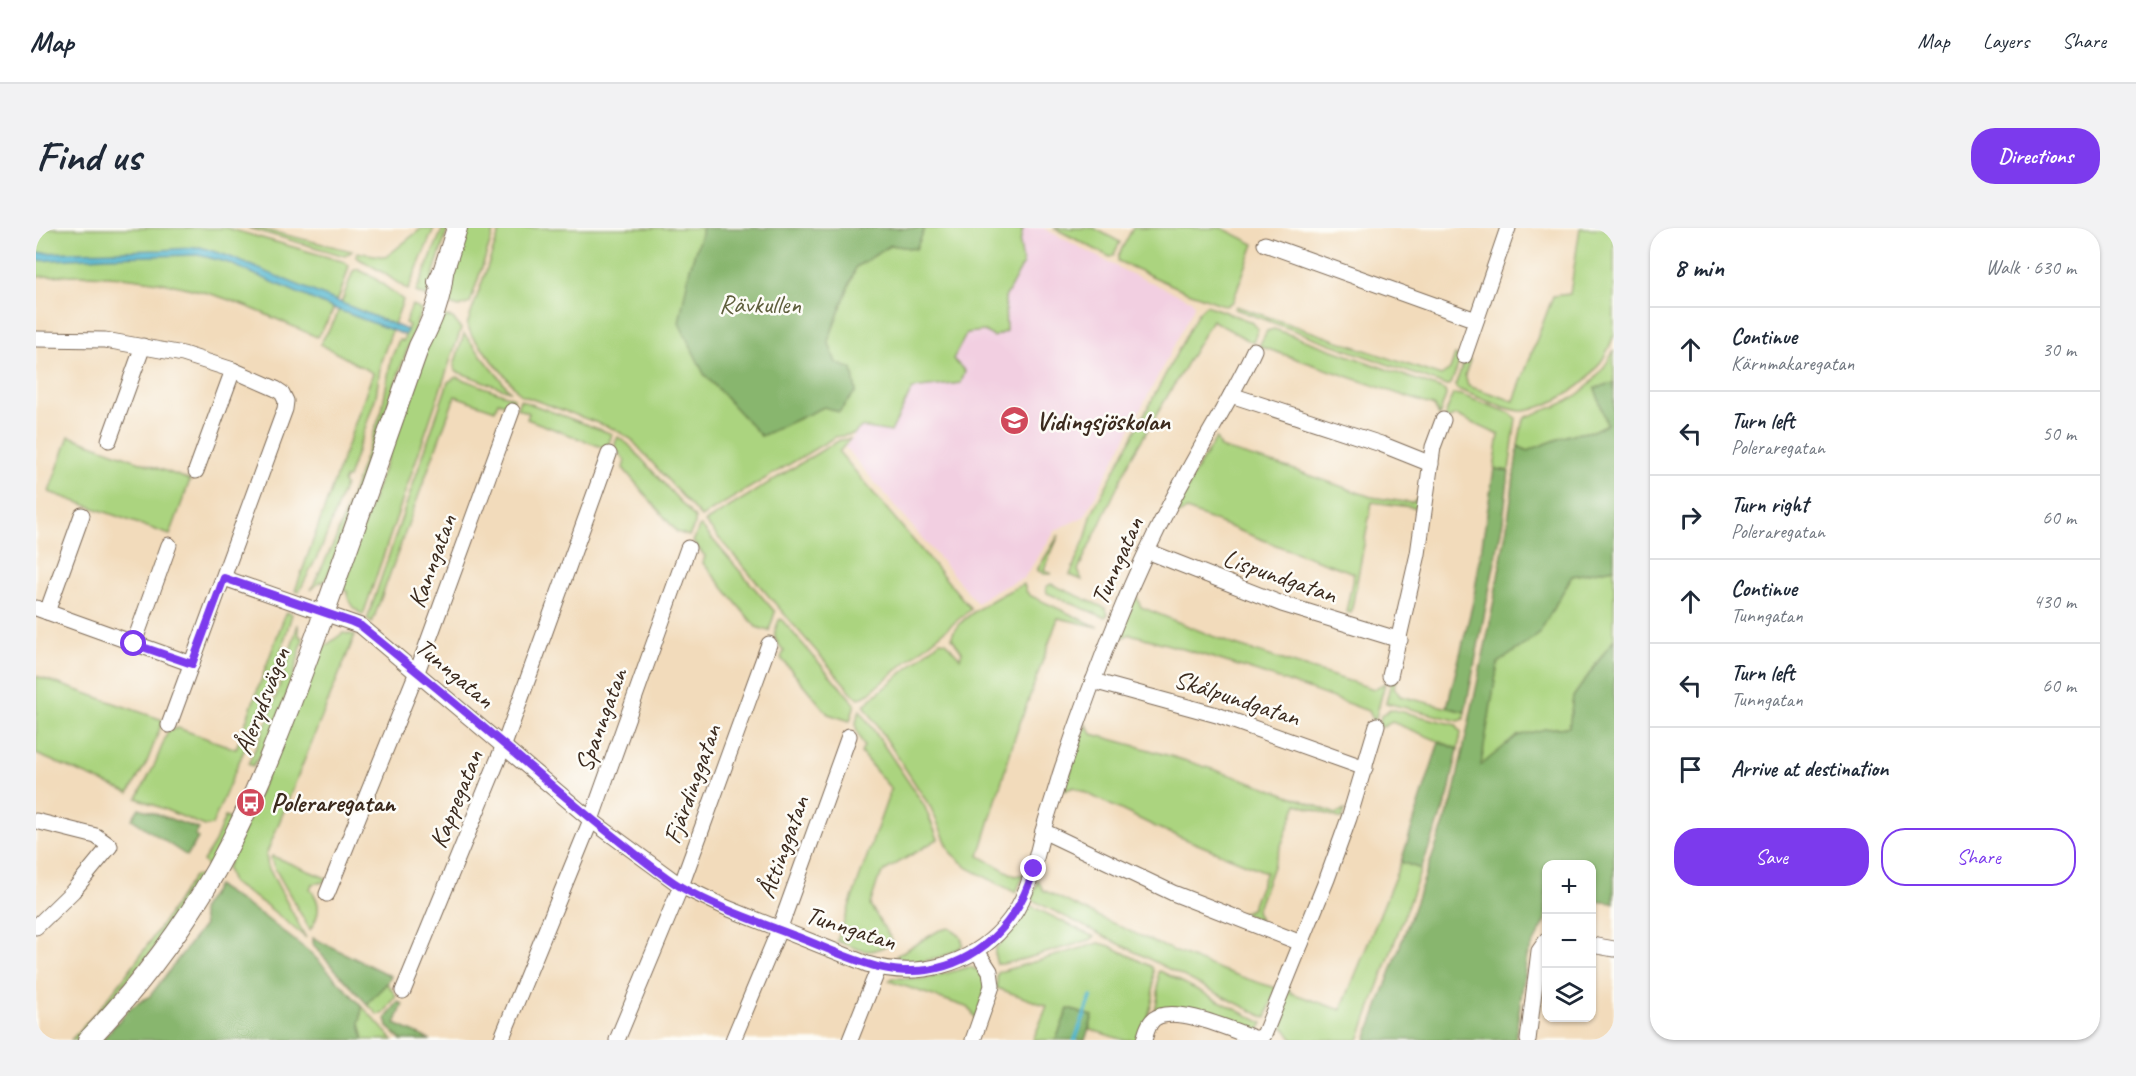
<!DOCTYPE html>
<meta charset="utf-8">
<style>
:root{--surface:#fff;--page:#f2f2f3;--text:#1f2937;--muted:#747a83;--line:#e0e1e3;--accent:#7c3aed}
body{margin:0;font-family:Caveat,sans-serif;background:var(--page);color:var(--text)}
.controls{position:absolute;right:18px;bottom:18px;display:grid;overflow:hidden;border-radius:12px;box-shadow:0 2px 4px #0004}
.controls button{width:54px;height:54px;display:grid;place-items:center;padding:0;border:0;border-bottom:2px solid var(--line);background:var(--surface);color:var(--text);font:30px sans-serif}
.stop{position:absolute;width:18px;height:18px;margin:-14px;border:4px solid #7c3aed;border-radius:50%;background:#fff}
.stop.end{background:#7c3aed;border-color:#fff;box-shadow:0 2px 6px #0008}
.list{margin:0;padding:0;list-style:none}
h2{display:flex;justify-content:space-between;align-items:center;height:78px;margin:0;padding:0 24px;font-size:26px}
h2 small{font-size:20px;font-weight:400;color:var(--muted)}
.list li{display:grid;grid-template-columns:39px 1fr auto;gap:18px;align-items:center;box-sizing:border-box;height:84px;padding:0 24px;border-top:2px solid var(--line)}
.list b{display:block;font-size:22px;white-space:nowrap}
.list p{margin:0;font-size:20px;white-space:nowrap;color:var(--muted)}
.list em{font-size:20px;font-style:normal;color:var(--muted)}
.actions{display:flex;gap:12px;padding:18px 24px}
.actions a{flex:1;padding:14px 0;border:2px solid var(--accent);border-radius:24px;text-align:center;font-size:21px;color:var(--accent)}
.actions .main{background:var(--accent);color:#fff}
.icon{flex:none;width:33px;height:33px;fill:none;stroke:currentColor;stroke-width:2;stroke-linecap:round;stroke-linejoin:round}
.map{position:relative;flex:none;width:1578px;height:812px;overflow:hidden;border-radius:24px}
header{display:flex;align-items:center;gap:36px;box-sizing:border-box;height:84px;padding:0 30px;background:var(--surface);border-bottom:2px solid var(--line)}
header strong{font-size:28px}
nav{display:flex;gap:33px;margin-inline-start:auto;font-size:21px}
.intro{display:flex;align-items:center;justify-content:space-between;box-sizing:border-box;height:144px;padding:0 36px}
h1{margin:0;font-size:42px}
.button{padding:15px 27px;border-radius:24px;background:var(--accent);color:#fff;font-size:21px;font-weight:700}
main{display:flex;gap:36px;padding:0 36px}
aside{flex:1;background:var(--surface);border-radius:24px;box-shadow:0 2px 4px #0004}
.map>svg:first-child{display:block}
</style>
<header>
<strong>Map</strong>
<nav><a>Map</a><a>Layers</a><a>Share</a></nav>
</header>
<div class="intro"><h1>Find us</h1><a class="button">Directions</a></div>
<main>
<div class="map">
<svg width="1578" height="812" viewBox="0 0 1578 812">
<rect width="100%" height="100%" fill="#fdfcf7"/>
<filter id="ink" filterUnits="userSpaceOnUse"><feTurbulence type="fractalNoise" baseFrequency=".0167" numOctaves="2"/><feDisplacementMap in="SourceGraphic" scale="12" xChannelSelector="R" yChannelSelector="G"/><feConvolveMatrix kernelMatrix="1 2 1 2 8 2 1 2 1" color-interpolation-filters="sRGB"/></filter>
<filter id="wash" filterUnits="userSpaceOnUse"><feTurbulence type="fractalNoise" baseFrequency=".008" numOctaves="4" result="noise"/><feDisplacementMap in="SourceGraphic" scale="24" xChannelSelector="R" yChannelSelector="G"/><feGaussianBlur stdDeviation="1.35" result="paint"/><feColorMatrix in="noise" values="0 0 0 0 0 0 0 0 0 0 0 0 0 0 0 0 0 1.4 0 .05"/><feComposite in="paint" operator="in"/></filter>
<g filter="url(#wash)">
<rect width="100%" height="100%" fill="#f2dbbb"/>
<path fill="#f2cfe1" d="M987,0H1007L1089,43L1155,72L1158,76L1157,81L1049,288L1020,302L988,350L958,363L941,375L809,219L825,199L855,203L876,161L925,154L917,131L931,105L970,103L969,70L987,36L984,15Z"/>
<g fill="#abd47f" stroke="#737f4e" stroke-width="1.5">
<path d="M0,0H191L309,34L313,38C306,64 297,87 281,109C242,92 202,72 160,62C108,49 53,44 0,49Z"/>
<path d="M212,0H221L316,23L309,28Z"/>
<path d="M386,0H398L372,62L346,44L320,29L321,24L350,29Z"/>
<path d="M407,0H412L390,69L380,64Z"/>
<path d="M429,0H459L434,75L423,79L407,74Z"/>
<path d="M465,0H667L654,40L725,208L788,179L800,135L792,113L820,39L855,17L880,21L889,0H987L984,15L987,36L969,70L970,103L958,109L948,103L931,105L917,131L929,143L925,155L876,161L855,204L825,199L818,206L799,209L665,289L595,211L578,201L485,167L436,108L431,97Z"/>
<path d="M1018,0H1058L1084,14L1077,28L1074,29Z"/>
<path d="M1097,0H1186L1218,16L1197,73L1190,78L1147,62L1082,33V28Z"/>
<path d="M1544,0H1578V107C1566,142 1544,163 1509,177C1502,179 1495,183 1487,183C1471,183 1438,167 1421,161L1419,158L1429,131L1434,132L1429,147L1432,158L1478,173L1517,68L1534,66Z"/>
<path d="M321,41L337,49L367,72L345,133L340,168L312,250H309L307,255L309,257L286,319L263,364L259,363L337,145L284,116L299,92L317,43Z"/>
<path d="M376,77L385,82L292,347L287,355L285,353L275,362L300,310L346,182L355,131L363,112L367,113L373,97L369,95Z"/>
<path d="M1170,77L1216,94L1222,101L1217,115L1176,92L1095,230L1042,342L1046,352L1034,347L1050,308L1056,285L1162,85Z"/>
<path d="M1200,78L1405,148L1414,142L1419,127L1425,129L1415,156L1411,158L1199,81Z"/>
<path d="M405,88L417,90L425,101L327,387C317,380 312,376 311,363L307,362L312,341L400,93Z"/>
<path d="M1238,101L1403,160L1409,163L1410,167L1403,188L1398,178L1223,118L1231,103Z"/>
<path d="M428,106L474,163H473L419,143L418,137Z"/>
<path d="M1578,122V155L1559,160L1571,196L1557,203L1533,207L1491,223L1482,218L1486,195L1489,190C1499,185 1510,182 1521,178C1548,167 1565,148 1578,122Z"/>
<path d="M420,149L478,170L475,178L462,174L459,182L419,168L336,395L331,392L412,154Z"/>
<path d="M1417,166L1425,167L1474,185L1480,190L1473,243L1458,241L1463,207L1420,187L1411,191L1408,190Z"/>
<path d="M484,172L576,206L571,221L491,191L493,185L481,180Z"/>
<path d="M33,208L154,252L134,307L13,264Z"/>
<path d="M582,209L592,216L659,290V296L653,308L641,304L587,240L589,233L580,221L579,215Z"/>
<path d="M1180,210L1184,220L1253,240L1335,269L1376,275L1384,269L1382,280L1336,274L1315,385L1310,384L1318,345L1245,319L1151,282L1139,287L1158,246Z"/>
<path d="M814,211L803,224L935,381L829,468L823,470L818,467L669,294L793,218L804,212Z"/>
<path d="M665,298L739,384L733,403L720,399L667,335L669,328L657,314L663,299Z"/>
<path d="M1023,307L1008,342L1016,346H1008L1001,342Z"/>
<path d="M1578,340V411L1537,469L1534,499L1509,501L1444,538L1462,435L1502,407L1536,348Z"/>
<path d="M988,356L990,363L995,368L1062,399L1022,390L979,509L943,628L979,648L988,646L980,665L932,640L915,625L895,580L828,477L904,413L910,414L924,430L926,424L916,410C916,391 972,363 988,356Z"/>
<path d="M1015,356L1069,380L1072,386L1069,389L1065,388L1011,365L1010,359Z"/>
<path d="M1100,367L1105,379L1196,416L1338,461L1349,455L1339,493H1337L1332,483C1254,453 1175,428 1094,406L1081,412Z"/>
<path d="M250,384L256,386L233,464L176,597L169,598L101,570L118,538L132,503L142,500L200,521Z"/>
<path d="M745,391L819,476L814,493L792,486L745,430L748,423C737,410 736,408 743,392Z"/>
<path d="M262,396L263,408L267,410C259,449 239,505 217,538L212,536C235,491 248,444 262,396Z"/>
<path d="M307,405L319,407L230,627L232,639L270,710L230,677L196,655L191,640L284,422Z"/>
<path d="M0,448L127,492L111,534L93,565L0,526Z"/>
<path d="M1356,450L1360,451L1358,459L1364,468L1429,484L1428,491L1423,493L1350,475Z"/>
<path d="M1354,481L1420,497L1425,505L1422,521L1356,494L1347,499L1343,498L1345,488Z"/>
<path d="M824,482L888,577L902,611L850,642L842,652L834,677L857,714C830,729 828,723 801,713L855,561L825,525L828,518C820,504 817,497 824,482Z"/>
<path d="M1050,496L1056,506C1139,528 1220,553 1300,586L1309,582L1306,591L1261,576L1220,683L1224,692L1206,685L1215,681L1230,644L1122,600L1038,559L1028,563Z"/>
<path d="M189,589L194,591L192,602L172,639L167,633L179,614Z"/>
<path d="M236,628L292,651L288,654L276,656L274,661C286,675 284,687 274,702L238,639L235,631Z"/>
<path d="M1365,634L1385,641L1323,812H1257L1242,791L1252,759L1255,765L1305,782Z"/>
<path d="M158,648L166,649L122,715L47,806L42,812H35C83,762 120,706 158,648Z"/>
<path d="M1002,652L1007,662C1082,698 1159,736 1240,760L1230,790L998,673L996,670Z"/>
<path d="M994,677L995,678L1058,709L1054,712C1038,716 971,738 961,736L959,729V721L981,697Z"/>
<path d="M913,700C921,703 925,707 927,716C918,729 871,741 860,728L902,703Z"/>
<path d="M1063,715L1074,718L1116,739L1117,743V770L1106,812H1087L1053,801L1057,788L1032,781L1020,812H997L1011,778L961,760V747L963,744Z"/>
<path d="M933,739C960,745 945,773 940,791L933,780L853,753L856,750L889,751Z"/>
<path d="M1124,743L1227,795L1222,804L1154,779L1151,785L1119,784L1122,768V744Z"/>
<path d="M351,755L360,768L348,785L342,787L331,776Z"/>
<path d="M326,778L357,812H328L324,796Z"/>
</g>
<g fill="#88b66e" stroke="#627046" stroke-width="1.5">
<path d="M667,0H889L880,21L855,17L820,39L792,113L800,135L816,141L820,163L803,184L788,179L725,208L668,146L643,95L654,40Z"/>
<path d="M1578,155V340L1536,348L1502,407L1462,435L1445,537L1481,508L1509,501L1533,499L1537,469L1578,411V675L1556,673V636H1510V692L1491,728L1479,812H1330L1416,574L1453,400L1472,293L1482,218L1491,223L1533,207L1557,203L1571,196L1559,160Z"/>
<path d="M1458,241L1473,243L1467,293L1429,484L1411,479L1437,374Z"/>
<path d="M1403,514L1422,521L1412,569L1385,641L1365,634Z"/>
<path d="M103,580L163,601L159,608L162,610L151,628L96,591Z"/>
<path d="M181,658L226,687L276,726L326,778L324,796L328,812H66L94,780L114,768L168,697L165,682Z"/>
<path d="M277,710L355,748L351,755L331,776L282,723L277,716Z"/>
<path d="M362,774L367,776L359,796L395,812H365L352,799L350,790Z"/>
<path d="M1032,781L1057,788L1049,812H1020Z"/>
</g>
<path fill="#52b7d0" stroke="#467077" stroke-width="1.5" d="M164,19L192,28L371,102L369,107L294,79L190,34L162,27L70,29L0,33V25L126,22Z"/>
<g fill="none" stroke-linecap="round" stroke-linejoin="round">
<path stroke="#52b7d0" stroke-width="4" d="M1039,812L1055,769"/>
</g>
</g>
<g filter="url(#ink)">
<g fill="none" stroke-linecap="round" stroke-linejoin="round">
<defs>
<g id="minor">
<path d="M1229,16L1440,92"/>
<path d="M0,111L69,112L147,126L197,142L240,161L246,165L250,173L249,181L133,497"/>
<path d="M1428,128L1472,0"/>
<path d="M1195,167L1345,216L1395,236"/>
<path d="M73,212L107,118"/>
<path d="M160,243L197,142"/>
<path d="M1111,323L1246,376L1364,412"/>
<path d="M188,350L325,398L555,592L645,658L691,680L831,736C880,751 934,738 968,699C992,672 998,637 1007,603C1012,584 1019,566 1024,547C1042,492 1062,438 1084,385C1103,337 1126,290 1151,245C1173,204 1199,164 1218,122"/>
<path d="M0,380L156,436"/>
<path d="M11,384L46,287"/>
<path d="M98,415L133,317"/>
<path d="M1354,448L1382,326L1397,219L1407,192"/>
<path d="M1057,453L1181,487L1329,540"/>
<path d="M0,593L60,608L74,618L37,663L0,699"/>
<path d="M1007,603L1137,665L1265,715"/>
<path d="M291,666L381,444L476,183"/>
<path d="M1556,717L1578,721"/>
<path d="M367,763L468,517L573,226"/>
<path d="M465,812L555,592L652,320"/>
<path d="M581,812L645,658L733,416"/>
<path d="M697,812L743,702L813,508"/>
<path d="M814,812L843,739"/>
<path d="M937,812L956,758L954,743L941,723"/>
<path d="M1108,812C1110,805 1112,796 1118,791C1138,776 1196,802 1218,810H1223L1228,807L1291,651L1313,590L1341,497"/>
<path d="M1492,812L1503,723L1510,713"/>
</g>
<g id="major">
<path d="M402,54L407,44L421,0"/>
<path d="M52,812C101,761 145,703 180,642C219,572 247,497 275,421C312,321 347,219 383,118C396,93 405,72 407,44"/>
</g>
</defs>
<use href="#minor" stroke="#7b6855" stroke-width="17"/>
<use href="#major" stroke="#7b6855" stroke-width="22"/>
<use href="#minor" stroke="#fff" stroke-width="15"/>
<use href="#major" stroke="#fff" stroke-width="20"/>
</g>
</g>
<g fill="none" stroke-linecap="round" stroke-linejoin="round" filter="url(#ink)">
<path stroke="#7c3aed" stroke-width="8" d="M98,416L156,436L188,350L316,394L325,398C384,446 442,494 499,543C531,571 564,598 597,624C613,636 628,649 645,659C681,680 723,694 762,709C788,719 815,732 842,739C918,757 977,711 998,641"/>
</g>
<defs>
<symbol id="school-disc" viewBox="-11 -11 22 22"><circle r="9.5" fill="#d1495b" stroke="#fdfcf7"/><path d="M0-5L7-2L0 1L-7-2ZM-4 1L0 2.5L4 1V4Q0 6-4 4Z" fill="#fff"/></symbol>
<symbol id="bus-disc" viewBox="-11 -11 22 22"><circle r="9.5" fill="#d1495b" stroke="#fdfcf7"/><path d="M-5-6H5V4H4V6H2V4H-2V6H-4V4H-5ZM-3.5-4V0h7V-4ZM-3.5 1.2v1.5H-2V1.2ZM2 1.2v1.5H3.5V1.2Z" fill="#fff"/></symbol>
</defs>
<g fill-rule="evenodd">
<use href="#school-disc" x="962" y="176" width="33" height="33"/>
<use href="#bus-disc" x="198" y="558" width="33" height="33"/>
</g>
<g text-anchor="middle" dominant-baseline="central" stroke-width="5" stroke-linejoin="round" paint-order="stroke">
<g font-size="26" fill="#5d5d3b" stroke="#fdfcf7">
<text x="724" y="76">Rävkullen</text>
</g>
<g font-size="26" font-weight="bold" fill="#3b2a1e" stroke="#fdfcf7" text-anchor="start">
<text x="1000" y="193">Vidingsjöskolan</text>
<text x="235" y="574">Poleraregatan</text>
</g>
<g font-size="26" fill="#3b2a1e" stroke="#fdfcf7">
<text transform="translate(396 333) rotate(-70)">Kanngatan</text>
<text transform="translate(1081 333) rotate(-66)">Tunngatan</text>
<text transform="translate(1244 348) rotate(19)">Lispundgatan</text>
<text transform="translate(419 445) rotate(40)">Tunngatan</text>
<text transform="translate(1201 470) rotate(18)">Skålpundgatan</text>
<text transform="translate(226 473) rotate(-69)">Ålerydsvägen</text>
<text transform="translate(565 492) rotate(-70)">Spanngatan</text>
<text transform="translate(656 556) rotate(-70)">Fjärdinggatan</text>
<text transform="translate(420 571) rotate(-68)">Kappegatan</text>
<text transform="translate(747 619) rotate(-70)">Åttinggatan</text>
<text transform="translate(815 700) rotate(18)">Tunngatan</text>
</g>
</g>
</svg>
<div class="controls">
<button>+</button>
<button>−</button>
<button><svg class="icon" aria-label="layers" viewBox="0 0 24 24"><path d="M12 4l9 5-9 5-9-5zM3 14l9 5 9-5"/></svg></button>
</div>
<div class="stop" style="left:98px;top:416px"></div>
<div class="stop end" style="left:998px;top:641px"></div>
</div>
<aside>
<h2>8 min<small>Walk · 630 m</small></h2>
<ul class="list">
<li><svg class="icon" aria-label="ahead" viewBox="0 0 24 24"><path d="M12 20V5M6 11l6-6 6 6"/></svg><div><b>Continue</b><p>Kärnmakaregatan</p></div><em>30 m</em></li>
<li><svg class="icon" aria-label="left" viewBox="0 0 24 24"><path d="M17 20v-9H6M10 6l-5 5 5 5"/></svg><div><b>Turn left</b><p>Poleraregatan</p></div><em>50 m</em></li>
<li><svg class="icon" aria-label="right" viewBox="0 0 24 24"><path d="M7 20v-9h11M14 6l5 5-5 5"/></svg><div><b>Turn right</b><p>Poleraregatan</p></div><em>60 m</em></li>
<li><svg class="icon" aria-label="ahead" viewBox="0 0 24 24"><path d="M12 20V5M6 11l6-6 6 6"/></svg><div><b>Continue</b><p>Tunngatan</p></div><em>430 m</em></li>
<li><svg class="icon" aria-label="left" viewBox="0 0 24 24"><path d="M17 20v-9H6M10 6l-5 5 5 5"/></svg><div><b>Turn left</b><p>Tunngatan</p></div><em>60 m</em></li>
<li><svg class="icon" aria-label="arrive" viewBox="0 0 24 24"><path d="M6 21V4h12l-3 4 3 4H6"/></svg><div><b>Arrive at destination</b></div></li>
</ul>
<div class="actions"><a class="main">Save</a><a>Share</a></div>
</aside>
</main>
